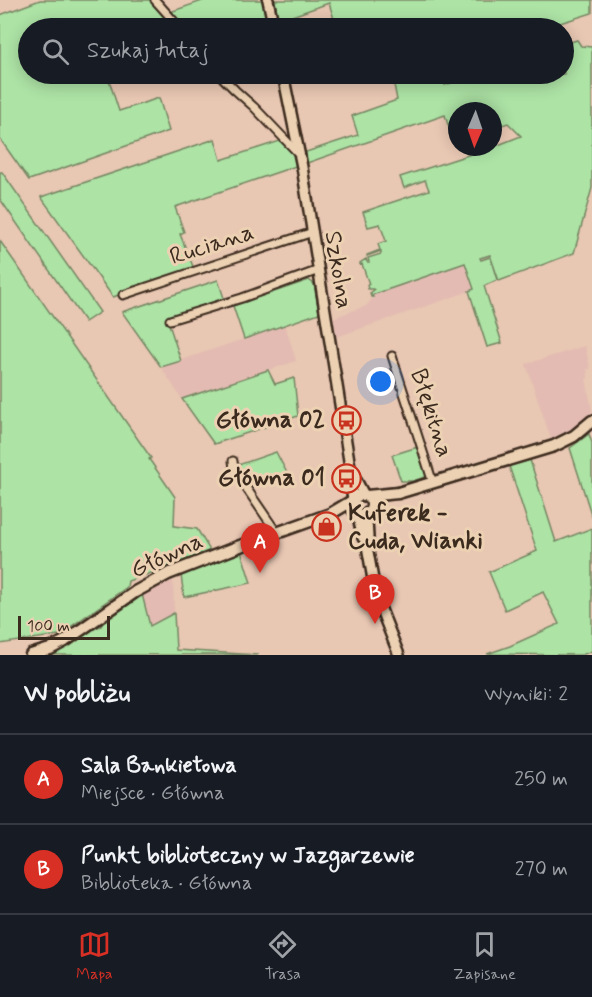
<!DOCTYPE html>
<html lang="pl">
<meta charset="utf-8">
<style>
:root{--surface:#171b24;--page:#20242c;--text:#f1f3f6;--muted:#9ea1a6;--line:#363941;--accent:#d93025}
body{margin:0;font-family:Mynerve,sans-serif;background:var(--page);color:var(--text)}
.compass{position:absolute;left:448px;top:102px;width:54px;height:54px;border-radius:50%;background:var(--surface);box-shadow:0 3px 15px #0003;rotate:182deg}
.scale{position:absolute;left:18px;bottom:15px;width:92px;box-sizing:border-box;padding-left:6px;border:3px solid #3b2a1e;border-top:0;font-size:16px;line-height:21px;white-space:nowrap;color:#3b2a1e;-webkit-text-stroke:4px #ecd1b3;paint-order:stroke}
.you{position:absolute;left:381px;top:382px;width:21px;height:21px;margin:-15px;border:4px solid #fff;border-radius:50%;background:#1a73e8;box-shadow:0 0 0 9px #1a73e833}
.badge{display:grid;place-items:center;width:39px;height:39px;border-radius:50%;background:var(--accent);color:#fff;font-size:20px;font-weight:700}
.pin{position:absolute;translate:-50% -50px;filter:drop-shadow(0 2px 3px #0008)}
.pin::after{content:'';position:absolute;top:32px;width:21px;height:18px;background:inherit;clip-path:polygon(0 0,100% 0,50% 100%)}
.list{margin:0;padding:0;list-style:none}
h2{display:flex;justify-content:space-between;align-items:center;height:78px;margin:0;padding:0 24px;font-size:26px}
h2 small{font-size:20px;font-weight:400;color:var(--muted)}
.list li{display:grid;grid-template-columns:39px 1fr auto;gap:18px;align-items:center;box-sizing:border-box;height:90px;padding:0 24px;border-top:2px solid var(--line)}
.list b{display:block;font-size:22px;white-space:nowrap}
.list p{margin:0;font-size:20px;white-space:nowrap;color:var(--muted)}
.list em{font-size:20px;font-style:normal;color:var(--muted)}
.icon{flex:none;width:33px;height:33px;fill:none;stroke:currentColor;stroke-width:2;stroke-linecap:round;stroke-linejoin:round}
.map{position:relative;flex:none;width:592px;height:655px;overflow:hidden}
.search{position:absolute;background:var(--surface);box-shadow:0 3px 15px #0003;left:18px;right:18px;top:18px;height:66px;display:flex;align-items:center;gap:15px;box-sizing:border-box;padding:0 21px;border-radius:33px;color:var(--muted);font-size:22px}
.sheet{height:258px;background:var(--surface)}
nav{display:flex;justify-content:space-around;align-items:center;box-sizing:border-box;height:84px;border-top:2px solid var(--line);background:var(--surface);font-size:16px;color:var(--muted)}
nav a{display:grid;justify-items:center;gap:3px}
nav .on{color:var(--accent)}
.map>svg:first-child{display:block}
</style>
<div class="map">
<svg width="592" height="655" viewBox="0 0 592 655">
<rect width="100%" height="100%" fill="#e8c7b3"/>
<filter id="ink" filterUnits="userSpaceOnUse"><feTurbulence type="fractalNoise" baseFrequency=".0167" numOctaves="2"/><feDisplacementMap in="SourceGraphic" scale="12" xChannelSelector="R" yChannelSelector="G"/><feConvolveMatrix kernelMatrix="1 2 1 2 8 2 1 2 1" color-interpolation-filters="sRGB"/></filter>
<g filter="url(#ink)">
<g fill="#e3bbb2">
<path d="M490,255L499,281L336,337L333,318L366,306L373,298L372,295Z"/>
<path d="M285,325L296,361L268,370L182,399L161,367Z"/>
<path d="M585,346L590,369H587L588,378L586,379L592,411L586,419L565,433L551,439L526,364Z"/>
<path d="M173,578L174,613L150,626L142,594Z"/>
</g>
<g fill="#ade3a5" stroke="#748662" stroke-width="1.5">
<path d="M40,0H153L178,28H28V74H116L108,77L119,111L159,98L169,131L29,180L0,139V15Z"/>
<path d="M205,0H263L267,22L248,28H184L170,12Z"/>
<path d="M275,0H592V13L544,28H328L326,22L334,19L329,3L278,21Z"/>
<path d="M577,40L581,46L592,47V188L574,253L499,281L490,255L480,258L481,260L490,257L497,280L484,286L502,343L487,347L469,291L474,289L465,263L372,295L373,297H371L370,293L374,290L373,289H368L367,285L369,284L362,264L360,265V263L366,259L367,262H369L368,258L381,254V251L367,256V255L380,250L378,244L386,241L380,224L368,227L363,212L429,190L425,180L404,188L400,177L493,147L521,136L508,123L493,128V111H457V140L453,141L445,115L307,163L306,152L358,135L352,116L397,100L392,74H442L445,85L476,74H564V44Z"/>
<path d="M215,139L221,160L280,141L294,155L296,166L175,207L184,232L180,234L194,269L113,297L41,197Z"/>
<path d="M0,172H2L100,312L85,322L0,199Z"/>
<path d="M0,241L151,458L149,459L175,497L174,526L197,529L211,552L128,581L127,587L59,635L0,644Z"/>
<path d="M218,280L224,298L167,318L181,361L161,367L122,312Z"/>
<path d="M309,280L314,284L319,313L244,339L233,306Z"/>
<path d="M268,370L275,384L294,378L298,416L214,444L182,399Z"/>
<path d="M589,434L592,443V517L570,448Z"/>
<path d="M418,447L428,476L413,481H401L392,455Z"/>
<path d="M276,452L287,473L248,486L236,469L238,465Z"/>
<path d="M530,460L556,542L592,528V651L582,655L487,654L510,646L559,624L543,592L505,610L489,572L537,551L509,466Z"/>
<path d="M241,551L251,583L184,597L181,575Z"/>
<path d="M142,594L150,626L174,613L176,650L258,655H50L94,628L101,626L104,621Z"/>
</g>
<g fill="none" stroke-linecap="round" stroke-linejoin="round">
<defs>
<g id="minor">
<path d="M155,0L180,28"/>
<path d="M219,74L235,90L254,107L300,155"/>
<path d="M123,295L313,232"/>
<path d="M170,320L242,298L319,270"/>
<path d="M392,356L433,483"/>
<path d="M233,461L234,468L238,476L277,533"/>
</g>
<g id="tertiary">
<path d="M268,0L274,28"/>
<path d="M283,74L302,167L351,473L349,478L353,499"/>
<path d="M351,473L355,478L364,495"/>
<path d="M368,513L367,520L368,537L367,546L374,585L380,607L399,655"/>
<path d="M357,514L363,538"/>
</g>
<g id="secondary">
<circle cx="362" cy="505" r="10"/>
<path d="M367,496L398,493L554,446L574,436L592,421"/>
<path d="M31,655L50,649L65,641L135,592L168,574L240,546L330,514L352,501"/>
</g>
</defs>
<use href="#minor" stroke="#3b2a1e" stroke-width="11"/>
<use href="#tertiary" stroke="#3b2a1e" stroke-width="14"/>
<use href="#secondary" stroke="#3b2a1e" stroke-width="15"/>
<use href="#minor" stroke="#ecd1b3" stroke-width="7"/>
<use href="#tertiary" stroke="#ecd1b3" stroke-width="9"/>
<use href="#secondary" stroke="#ecd1b3" stroke-width="10"/>
</g>
</g>
<defs>
<symbol id="bus-ring" viewBox="-11 -11 22 22"><circle r="9.5" fill="#ecd1b3" stroke="#c8321e" stroke-width="1.5"/><path d="M-5-6H5V4H4V6H2V4H-2V6H-4V4H-5ZM-3.5-4V0h7V-4ZM-3.5 1.2v1.5H-2V1.2ZM2 1.2v1.5H3.5V1.2Z" fill="#c8321e"/></symbol>
<symbol id="shop-ring" viewBox="-11 -11 22 22"><circle r="9.5" fill="#ecd1b3" stroke="#c8321e" stroke-width="1.5"/><path d="M-5-2.5h2.3a2.7 3.5 0 0 1 5.4 0H5L5.5 6h-11ZM-1.5-2.5h3a1.5 2.3 0 0 0-3 0Z" fill="#c8321e"/></symbol>
</defs>
<g fill-rule="evenodd">
<use href="#bus-ring" x="330" y="404" width="33" height="33"/>
<use href="#bus-ring" x="330" y="462" width="33" height="33"/>
<use href="#shop-ring" x="310" y="510" width="33" height="33"/>
</g>
<g text-anchor="middle" dominant-baseline="central" stroke-width="6" stroke-linejoin="round" paint-order="stroke">
<g font-size="24" fill="#3b2a1e" stroke="#ecd1b3">
<text transform="translate(212 245) rotate(-18)">Ruciana</text>
<text transform="translate(338 270) rotate(81)">Szkolna</text>
<text transform="translate(431 413) rotate(72)">Błękitna</text>
<text transform="translate(167 556) rotate(-25)">Główna</text>
</g>
<g font-size="24" font-weight="bold" fill="#3b2a1e" stroke="#ecd1b3" text-anchor="end">
<text x="325" y="420">Główna 02</text>
<text x="325" y="478">Główna 01</text>
<text x="348" y="513" text-anchor="start">Kuferek -<tspan x="348" dy="28">Cuda, Wianki</tspan></text>
</g>
</g>
</svg>
<svg class="compass" viewBox="-18 -18 36 36"><path d="M0-13l5 13h-10z" fill="#e53935"/><path d="M0 13l5-13h-10z" fill="#9ea1a6"/></svg>
<div class="scale">100 m</div>
<div class="you"></div>
<div class="pin badge" style="left:260px;top:573px">A</div>
<div class="pin badge" style="left:375px;top:624px">B</div>
<div class="search"><svg class="icon" aria-label="search" viewBox="0 0 24 24"><circle cx="10" cy="10" r="6"/><path d="M15 15l6 6"/></svg>Szukaj tutaj</div>
</div>
<section class="sheet">
<h2>W pobliżu<small>Wyniki: 2</small></h2>
<ul class="list">
<li><span class="badge">A</span><div><b>Sala Bankietowa</b><p>Miejsce · Główna</p></div><em>250 m</em></li>
<li><span class="badge">B</span><div><b>Punkt biblioteczny w Jazgarzewie</b><p>Biblioteka · Główna</p></div><em>270 m</em></li>
</ul>
</section>
<nav>
<a class="on"><svg class="icon" aria-label="map" viewBox="0 0 24 24"><path d="M3 6l6-2 6 2 6-2v14l-6 2-6-2-6 2zM9 4v14M15 6v14"/></svg>Mapa</a>
<a><svg class="icon" aria-label="directions" viewBox="0 0 24 24"><path d="M12 3l9 9-9 9-9-9zM9 14v-3h6M13 9l2 2-2 2"/></svg>Trasa</a>
<a><svg class="icon" aria-label="saved" viewBox="0 0 24 24"><path d="M7 4h10v16l-5-4-5 4z"/></svg>Zapisane</a>
</nav>
